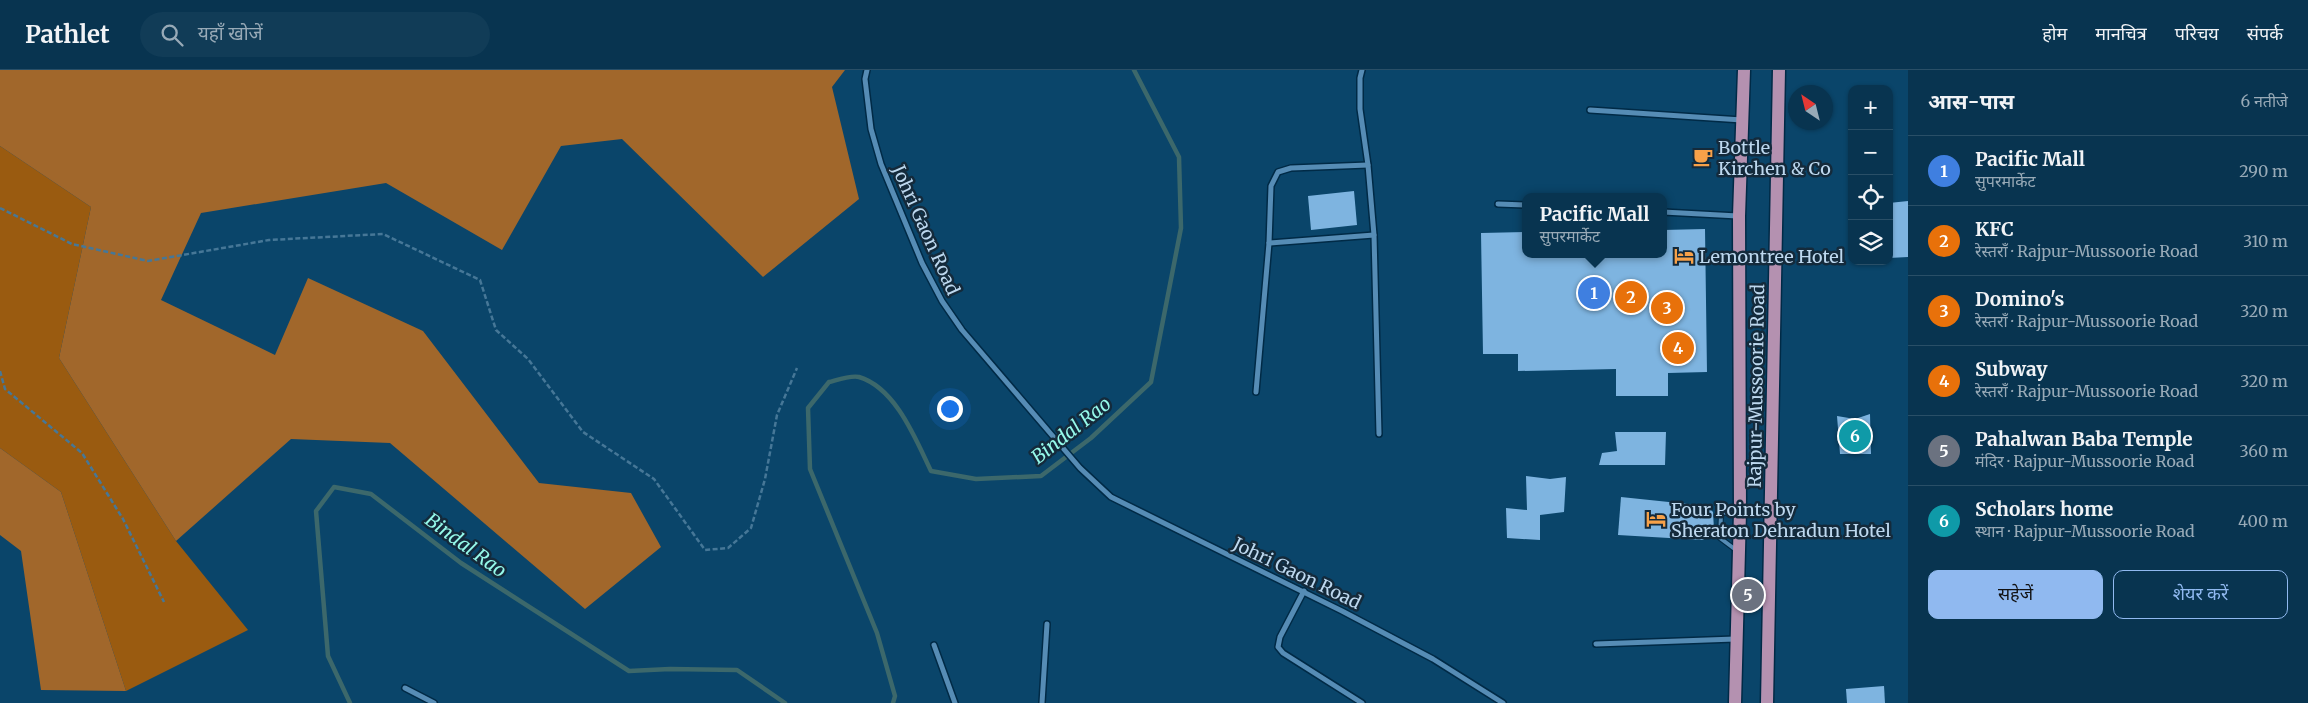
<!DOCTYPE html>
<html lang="hi">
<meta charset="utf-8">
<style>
:root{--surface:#083450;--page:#113c57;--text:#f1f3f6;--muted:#98aab7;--line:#294f67;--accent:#90b9f0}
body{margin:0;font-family:Merriweather,"Noto Sans Devanagari",serif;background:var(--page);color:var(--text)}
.controls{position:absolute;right:15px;top:15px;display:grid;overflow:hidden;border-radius:10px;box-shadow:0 1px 4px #0004}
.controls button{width:45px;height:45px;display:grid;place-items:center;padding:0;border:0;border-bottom:1px solid var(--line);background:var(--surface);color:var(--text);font:25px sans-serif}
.compass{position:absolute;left:1788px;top:15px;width:45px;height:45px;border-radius:50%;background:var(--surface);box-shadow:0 1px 4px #0004;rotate:325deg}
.you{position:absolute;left:949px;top:338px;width:18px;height:18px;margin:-12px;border:4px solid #fff;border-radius:50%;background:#1a73e8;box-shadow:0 0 0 8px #1a73e833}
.badge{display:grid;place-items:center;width:32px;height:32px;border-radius:50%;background:var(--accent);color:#fff;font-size:16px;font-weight:700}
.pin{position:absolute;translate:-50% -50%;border:2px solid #fff;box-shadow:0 1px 5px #0006}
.popup{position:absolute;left:1522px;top:123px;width:145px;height:65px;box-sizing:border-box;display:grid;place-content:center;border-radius:10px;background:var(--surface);filter:drop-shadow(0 1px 4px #0005);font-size:16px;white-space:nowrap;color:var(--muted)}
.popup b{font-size:19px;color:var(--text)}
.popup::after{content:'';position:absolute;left:50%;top:100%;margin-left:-10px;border:10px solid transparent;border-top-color:var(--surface)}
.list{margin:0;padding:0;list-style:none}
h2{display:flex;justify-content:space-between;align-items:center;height:65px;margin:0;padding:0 20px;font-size:21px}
h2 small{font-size:16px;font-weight:400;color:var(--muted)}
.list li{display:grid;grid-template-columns:32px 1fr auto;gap:15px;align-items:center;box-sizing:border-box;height:70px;padding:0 20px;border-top:1px solid var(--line)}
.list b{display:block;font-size:19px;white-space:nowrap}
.list p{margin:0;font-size:16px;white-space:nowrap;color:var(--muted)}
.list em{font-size:16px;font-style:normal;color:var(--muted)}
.actions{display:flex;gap:10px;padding:15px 20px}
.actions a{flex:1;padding:11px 0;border:1px solid var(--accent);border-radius:10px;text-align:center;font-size:18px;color:var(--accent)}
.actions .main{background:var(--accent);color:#111}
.icon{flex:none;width:28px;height:28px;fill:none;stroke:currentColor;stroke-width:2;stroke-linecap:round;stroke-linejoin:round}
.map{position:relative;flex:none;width:1908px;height:633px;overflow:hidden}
header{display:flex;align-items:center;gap:30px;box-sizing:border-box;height:70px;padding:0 25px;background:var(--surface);border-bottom:1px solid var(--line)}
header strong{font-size:24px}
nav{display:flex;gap:28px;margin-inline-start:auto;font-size:18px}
.search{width:350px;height:45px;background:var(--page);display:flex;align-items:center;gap:12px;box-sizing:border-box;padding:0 18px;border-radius:28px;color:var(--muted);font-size:19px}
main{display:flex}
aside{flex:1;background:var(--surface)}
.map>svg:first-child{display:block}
</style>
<header>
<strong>Pathlet</strong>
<div class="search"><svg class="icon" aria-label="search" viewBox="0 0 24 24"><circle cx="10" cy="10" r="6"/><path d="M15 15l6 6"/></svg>यहाँ खोजें</div>
<nav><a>होम</a><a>मानचित्र</a><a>परिचय</a><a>संपर्क</a></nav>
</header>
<main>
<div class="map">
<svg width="1908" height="633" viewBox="0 0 1908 633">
<rect width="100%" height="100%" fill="#0a456a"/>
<path fill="#9a5b10" d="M0,76L91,137L59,288L176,471L248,560L126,621L61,422L0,378Z"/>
<g fill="#a1672b">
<path d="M0,0H845L832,17L859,129L763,207L622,69L561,76L502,180L386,113L201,143L161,230L275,285L308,208L423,261L539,413L631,423L661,477L585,539L390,373L291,369L176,471L59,288L91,137L0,76Z"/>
<path d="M0,378L61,422L126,621L41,620L21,481L0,465Z"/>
</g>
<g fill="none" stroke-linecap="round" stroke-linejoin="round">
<g stroke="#3c686b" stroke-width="4.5">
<path d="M350,633L328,586L316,441L334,417L371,424L461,493L629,601L670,599L737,600L785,633"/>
<path d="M893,633L895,626L877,563L810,399L808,338L829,312C837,310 851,305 859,307C896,318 916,370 931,401L976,409L1041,406L1091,368L1151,312L1181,158L1179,87L1134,0"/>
</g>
</g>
<g fill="#7eb4e0">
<path d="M1354,121L1357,155L1311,160L1308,126Z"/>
<path d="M1908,131V187L1889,188V133Z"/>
<path d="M1705,159L1707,302L1668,303V326H1616V299L1518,301V284H1483L1481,163L1525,162V184H1663V160Z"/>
<path d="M1870,344L1871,384H1840L1837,346L1855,349Z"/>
<path d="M1615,362H1666L1665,395H1599L1602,383L1617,381Z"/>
<path d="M1526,406L1550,409L1566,407L1564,442L1540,445V470L1507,468L1506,438L1527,440Z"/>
<path d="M1621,427L1707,436L1713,442L1714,460L1703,470L1618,465Z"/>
<path d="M1884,616L1885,633H1847L1846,619Z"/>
</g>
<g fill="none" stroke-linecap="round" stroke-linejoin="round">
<defs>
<path id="service" d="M1736,480L1720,468L1721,443L1739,442"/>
<g id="minor">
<path d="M867,0L865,9L871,59L881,94L922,193L942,231L962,260L1080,398L1111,427L1342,541L1433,589L1503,633"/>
<path d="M1362,0L1360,8V39L1368,95L1374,165L1379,364"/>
<path d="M1590,40L1742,50"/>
<path d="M1498,134L1525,135"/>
<path d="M1663,142L1738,146"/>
<path d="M1269,173L1374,165"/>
<path d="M1256,322L1269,173L1271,116L1278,102L1291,98L1368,95"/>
<path d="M1304,521L1280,567L1278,577L1283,583L1362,633"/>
<path d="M1596,574L1735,569"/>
<path d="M934,575L955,633"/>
<path d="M405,618L434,633"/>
<path d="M1042,633L1047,554"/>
</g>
<g id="primary">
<path d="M1735,633L1740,442L1739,146L1744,0"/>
<path d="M1767,633L1779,0"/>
</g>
</defs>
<use href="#service" stroke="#002a46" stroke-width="6"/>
<use href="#minor" stroke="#002a46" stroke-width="8"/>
<use href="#primary" stroke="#002a46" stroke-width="15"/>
<g stroke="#467797" stroke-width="2.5" stroke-dasharray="5 2.5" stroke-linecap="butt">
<path d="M0,138L72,174L148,191L269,170L383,164L480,210L496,260L528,289L583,362L654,409L705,480L728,478L751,458L765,409L777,345L797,298"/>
<path d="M0,301L5,319L82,383L123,449L164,532"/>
</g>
<use href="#service" stroke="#568cb5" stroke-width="4"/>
<use href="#minor" stroke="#568cb5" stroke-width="5"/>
<use href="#primary" stroke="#b491b0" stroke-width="12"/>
</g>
<defs>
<symbol id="cafe-bare" viewBox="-9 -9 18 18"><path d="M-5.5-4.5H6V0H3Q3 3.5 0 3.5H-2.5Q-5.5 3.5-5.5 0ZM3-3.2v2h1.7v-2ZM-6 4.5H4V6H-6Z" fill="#f7a149" stroke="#142a3b" stroke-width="2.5" paint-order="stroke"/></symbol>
<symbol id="hotel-bare" viewBox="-9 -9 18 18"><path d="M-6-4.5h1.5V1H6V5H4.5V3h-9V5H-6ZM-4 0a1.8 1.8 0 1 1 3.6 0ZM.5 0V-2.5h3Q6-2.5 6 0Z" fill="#f7a149" stroke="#142a3b" stroke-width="2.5" paint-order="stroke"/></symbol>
</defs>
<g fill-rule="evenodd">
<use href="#cafe-bare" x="1689" y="73" width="28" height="28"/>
<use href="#hotel-bare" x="1670" y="172" width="28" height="28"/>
<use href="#hotel-bare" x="1642" y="435" width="28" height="28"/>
</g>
<g text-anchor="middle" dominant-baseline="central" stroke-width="5" stroke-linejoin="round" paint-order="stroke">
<g font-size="18" fill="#bdd8ef" stroke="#142a3b" text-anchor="start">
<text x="1718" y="77">Bottle<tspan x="1718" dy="21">Kirchen &amp; Co</tspan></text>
<text x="1699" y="186">Lemontree Hotel</text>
<text x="1671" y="439">Four Points by<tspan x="1671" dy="21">Sheraton Dehradun Hotel</tspan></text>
</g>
<g font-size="18" fill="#bdd8ef" stroke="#142a3b">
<text transform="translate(926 160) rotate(66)">Johri Gaon Road</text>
<text transform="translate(1756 316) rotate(-89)">Rajpur-Mussoorie Road</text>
<text transform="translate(1297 503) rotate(26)">Johri Gaon Road</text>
</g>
<g font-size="19" font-style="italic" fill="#95f9ea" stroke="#142a3b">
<text transform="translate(1071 360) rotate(-38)">Bindal Rao</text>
<text transform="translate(466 475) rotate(36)">Bindal Rao</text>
</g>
</g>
</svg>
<div class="controls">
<button>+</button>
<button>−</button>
<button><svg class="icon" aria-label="locate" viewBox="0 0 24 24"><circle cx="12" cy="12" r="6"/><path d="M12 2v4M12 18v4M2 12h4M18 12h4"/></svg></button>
<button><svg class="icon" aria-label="layers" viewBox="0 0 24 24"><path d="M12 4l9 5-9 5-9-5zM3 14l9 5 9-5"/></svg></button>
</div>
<svg class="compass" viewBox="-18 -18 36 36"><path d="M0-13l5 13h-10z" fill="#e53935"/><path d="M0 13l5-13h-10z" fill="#98aab7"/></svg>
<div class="you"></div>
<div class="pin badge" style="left:1594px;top:223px;background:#3f7fe0">1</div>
<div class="popup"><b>Pacific Mall</b>सुपरमार्केट</div>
<div class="pin badge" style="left:1631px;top:227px;background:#e8710a">2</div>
<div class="pin badge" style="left:1667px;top:238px;background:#e8710a">3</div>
<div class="pin badge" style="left:1678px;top:278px;background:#e8710a">4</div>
<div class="pin badge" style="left:1748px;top:525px;background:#6b7280">5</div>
<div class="pin badge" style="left:1855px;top:366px;background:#0f9aa8">6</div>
</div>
<aside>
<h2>आस-पास<small>6 नतीजे</small></h2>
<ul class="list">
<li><span class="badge" style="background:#3f7fe0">1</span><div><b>Pacific Mall</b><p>सुपरमार्केट</p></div><em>290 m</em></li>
<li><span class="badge" style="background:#e8710a">2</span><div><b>KFC</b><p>रेस्तराँ · Rajpur-Mussoorie Road</p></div><em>310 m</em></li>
<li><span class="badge" style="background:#e8710a">3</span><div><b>Domino's</b><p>रेस्तराँ · Rajpur-Mussoorie Road</p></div><em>320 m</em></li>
<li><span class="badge" style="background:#e8710a">4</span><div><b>Subway</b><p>रेस्तराँ · Rajpur-Mussoorie Road</p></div><em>320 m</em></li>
<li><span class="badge" style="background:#6b7280">5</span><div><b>Pahalwan Baba Temple</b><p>मंदिर · Rajpur-Mussoorie Road</p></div><em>360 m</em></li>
<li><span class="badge" style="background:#0f9aa8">6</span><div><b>Scholars home</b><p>स्थान · Rajpur-Mussoorie Road</p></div><em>400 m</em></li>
</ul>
<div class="actions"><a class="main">सहेजें</a><a>शेयर करें</a></div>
</aside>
</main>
